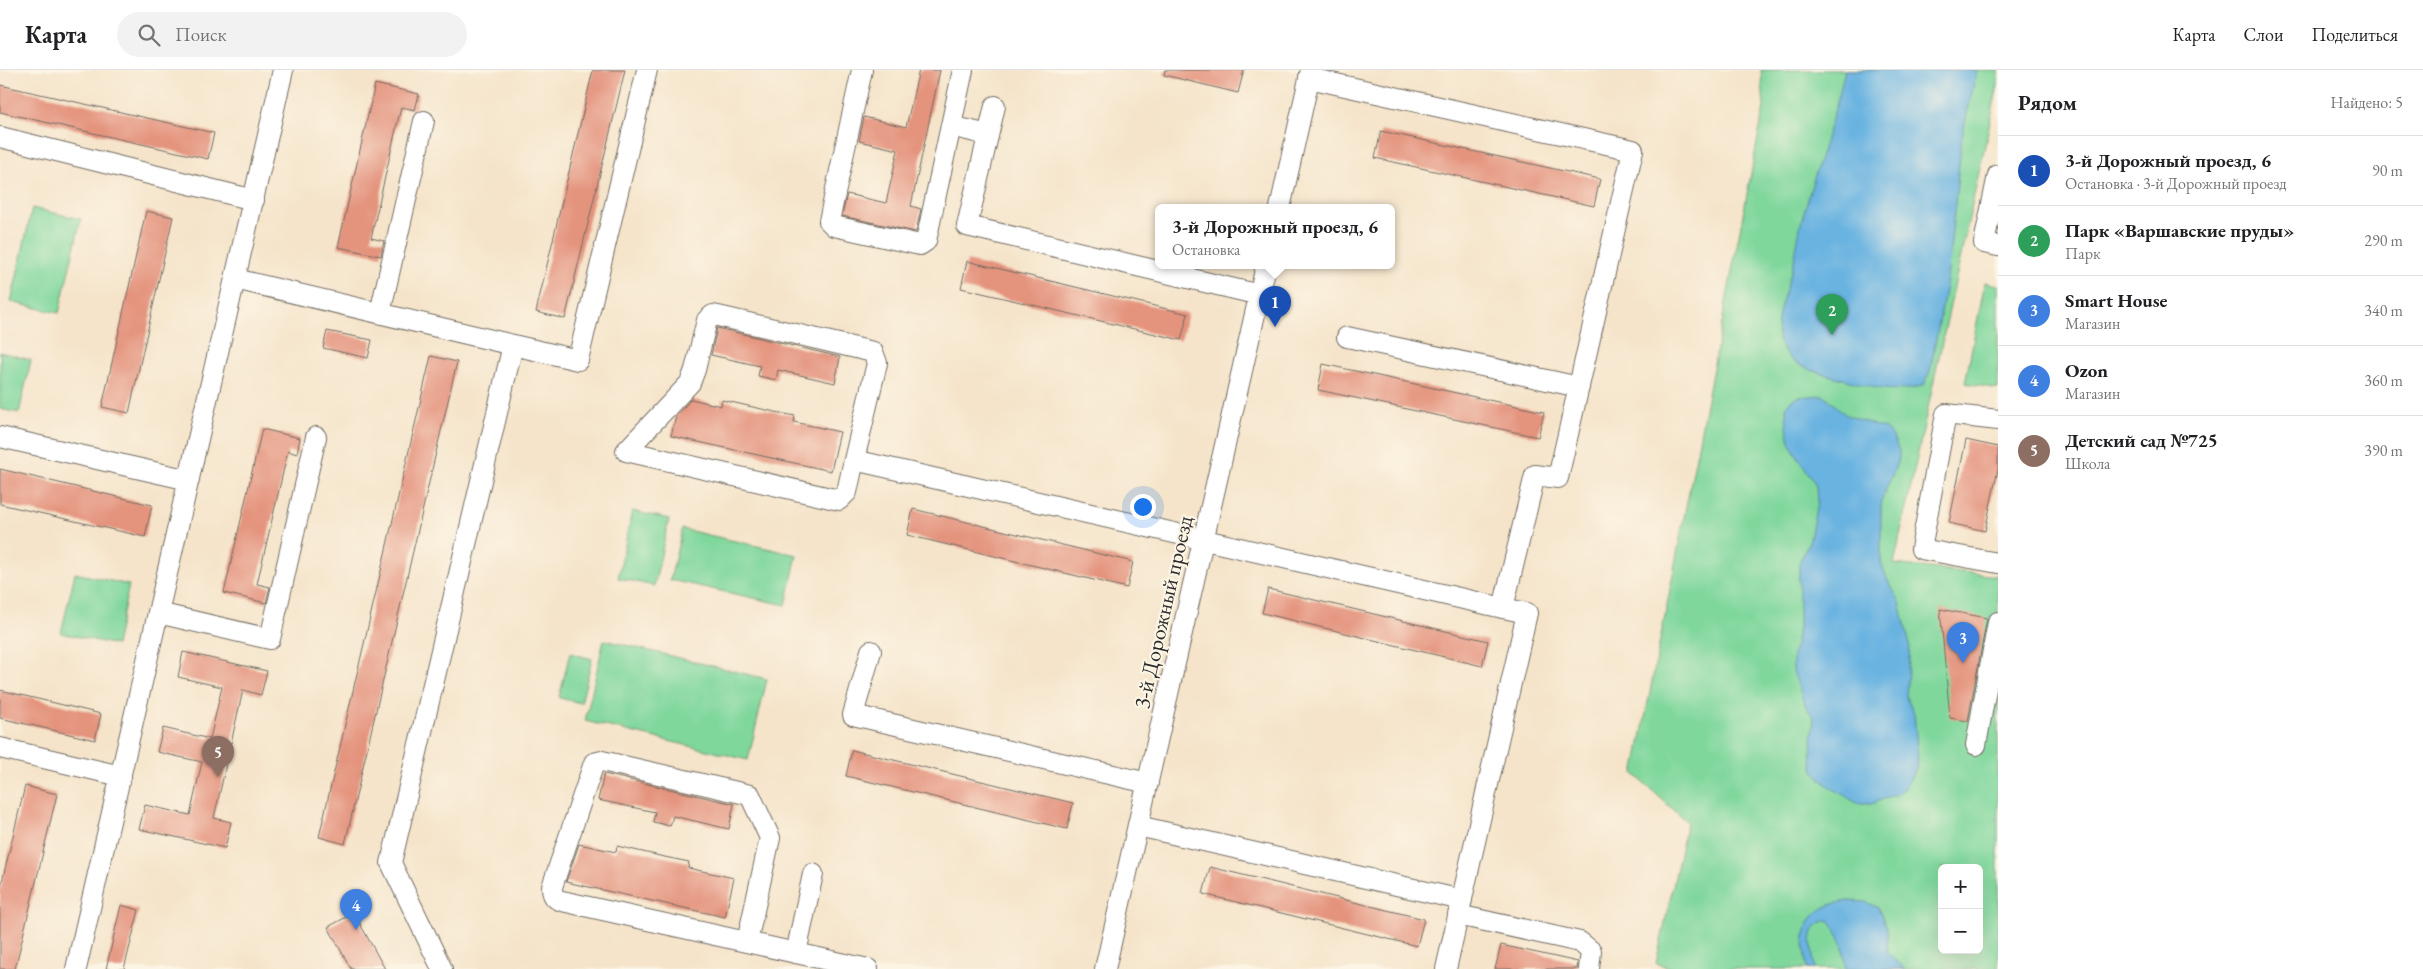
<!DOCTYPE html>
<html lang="ru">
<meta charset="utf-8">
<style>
:root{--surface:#fff;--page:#f2f2f2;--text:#202124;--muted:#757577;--line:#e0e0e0;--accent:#b5179e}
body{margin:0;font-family:"EB Garamond",serif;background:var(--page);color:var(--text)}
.controls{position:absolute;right:15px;bottom:15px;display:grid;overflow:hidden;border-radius:8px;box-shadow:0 5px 20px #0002}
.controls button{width:45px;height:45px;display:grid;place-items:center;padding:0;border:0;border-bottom:1px solid var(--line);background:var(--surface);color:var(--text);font:25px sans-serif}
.you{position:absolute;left:1142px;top:436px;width:18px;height:18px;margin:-12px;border:4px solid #fff;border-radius:50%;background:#1a73e8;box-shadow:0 0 0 8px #1a73e833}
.badge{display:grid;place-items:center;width:32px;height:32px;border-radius:50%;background:var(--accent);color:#fff;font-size:16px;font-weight:700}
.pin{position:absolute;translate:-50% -41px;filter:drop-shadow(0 1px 2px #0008)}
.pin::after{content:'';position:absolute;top:26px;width:18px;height:15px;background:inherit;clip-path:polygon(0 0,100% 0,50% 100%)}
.popup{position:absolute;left:1155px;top:134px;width:240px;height:65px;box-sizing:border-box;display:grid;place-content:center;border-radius:8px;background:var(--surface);filter:drop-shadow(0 1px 4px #0005);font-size:16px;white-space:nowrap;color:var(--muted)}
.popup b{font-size:19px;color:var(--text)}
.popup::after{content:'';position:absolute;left:50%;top:100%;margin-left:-10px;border:10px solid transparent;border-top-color:var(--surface)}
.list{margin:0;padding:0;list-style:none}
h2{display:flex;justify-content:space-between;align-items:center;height:65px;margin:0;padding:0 20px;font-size:21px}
h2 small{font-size:16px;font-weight:400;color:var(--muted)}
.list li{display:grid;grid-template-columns:32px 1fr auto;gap:15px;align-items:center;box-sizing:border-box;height:70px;padding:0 20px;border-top:1px solid var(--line)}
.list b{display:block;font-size:19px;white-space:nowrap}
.list p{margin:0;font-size:16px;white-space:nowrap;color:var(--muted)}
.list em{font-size:16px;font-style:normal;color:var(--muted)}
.icon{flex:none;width:28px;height:28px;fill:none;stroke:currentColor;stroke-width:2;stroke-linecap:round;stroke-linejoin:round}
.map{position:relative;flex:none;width:1998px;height:899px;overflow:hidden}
header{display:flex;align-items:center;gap:30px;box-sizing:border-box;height:70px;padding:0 25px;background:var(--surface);border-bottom:1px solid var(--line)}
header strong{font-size:24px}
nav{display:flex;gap:28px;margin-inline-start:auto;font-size:18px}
.search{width:350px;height:45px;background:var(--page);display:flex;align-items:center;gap:12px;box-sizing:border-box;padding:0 18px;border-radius:28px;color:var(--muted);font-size:19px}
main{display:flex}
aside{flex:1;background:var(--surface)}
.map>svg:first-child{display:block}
</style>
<header>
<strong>Карта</strong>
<div class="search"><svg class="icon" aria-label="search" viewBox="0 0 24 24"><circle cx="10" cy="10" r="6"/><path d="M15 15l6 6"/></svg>Поиск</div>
<nav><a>Карта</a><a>Слои</a><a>Поделиться</a></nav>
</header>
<main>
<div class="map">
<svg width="1998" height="899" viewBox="0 0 1998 899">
<rect width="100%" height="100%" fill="#fcf5e5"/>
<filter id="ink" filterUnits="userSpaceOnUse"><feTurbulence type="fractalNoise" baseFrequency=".02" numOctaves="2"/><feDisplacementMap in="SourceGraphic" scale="10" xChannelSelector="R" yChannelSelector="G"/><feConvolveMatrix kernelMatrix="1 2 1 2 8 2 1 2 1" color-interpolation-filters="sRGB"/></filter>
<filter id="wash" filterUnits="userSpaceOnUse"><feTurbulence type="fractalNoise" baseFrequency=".0096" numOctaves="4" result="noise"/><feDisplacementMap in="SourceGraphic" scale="20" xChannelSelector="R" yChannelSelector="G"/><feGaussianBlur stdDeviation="1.12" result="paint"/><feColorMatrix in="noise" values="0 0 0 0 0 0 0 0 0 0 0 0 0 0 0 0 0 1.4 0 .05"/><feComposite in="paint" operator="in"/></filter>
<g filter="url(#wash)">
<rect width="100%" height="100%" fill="#f5e4ca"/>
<g fill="#7fd79c" stroke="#558164" fill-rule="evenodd">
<path d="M1761,0H1998V15L1894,494L1998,506V899H1675L1656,893L1687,752L1634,704L1764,37ZM1942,798H1979V880H1942Z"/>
<path d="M32,138L81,149L59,243L11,232Z"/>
<path d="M1985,212L1998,215V319L1965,313Z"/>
<path d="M0,282L31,290L19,343L0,339Z"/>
<path d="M632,441L669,449L654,516L618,508Z"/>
<path d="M682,459L797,485L786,535L670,510Z"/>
<path d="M75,503L129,515L116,575L61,563Z"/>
<path d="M604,570L767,609L748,690L585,651Z"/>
<path d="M570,583L592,589L581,633L559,628Z"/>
</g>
<g fill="#69b3e1" stroke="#4a6f86">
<path d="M1845,0H1977L1962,66L1947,210L1930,301L1924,315C1895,326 1868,316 1839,308C1818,302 1791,298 1781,276C1770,252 1788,219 1793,195C1797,179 1798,162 1803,146C1816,97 1834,50 1845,0Z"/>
<path d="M1824,325L1846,345L1885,359L1892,365L1899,381V389L1881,431V492L1887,509L1900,532L1910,576L1906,627L1914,643L1918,688L1917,696L1905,718L1898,723L1874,733H1857L1827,715L1814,701L1811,684L1814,648L1805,635L1793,601V584L1799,558V494L1810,469L1817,433L1816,415L1791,376L1787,357L1786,338L1790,331L1798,327Z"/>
<path d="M1849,831L1866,832L1878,838L1887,858L1888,883L1905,899H1846L1842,872L1829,850C1804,854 1812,880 1815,899H1807C1799,861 1807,835 1849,831Z"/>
</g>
<g id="blocks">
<g fill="#e4937d">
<path d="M593,0H625L565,249L536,242Z"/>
<path d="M919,0H940L911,136L921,139L916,162L842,146L847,124L886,133L898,80L859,71L864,47L906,57Z"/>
<path d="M1165,0H1244L1238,23L1164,5Z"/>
<path d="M375,14L419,24L415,40L401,37L371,168L384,171L381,186L338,177Z"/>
<path d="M0,15L214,63L208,89L0,42Z"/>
<path d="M1381,61L1600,109L1594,136L1375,88Z"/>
<path d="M146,141L173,147L129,343L102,337Z"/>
<path d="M967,191L1188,244L1181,270L961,218Z"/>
<path d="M717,258L840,287L835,313L778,300L776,310L758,306L760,296L711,285Z"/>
<path d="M327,261L372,270L368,288L323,278Z"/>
<path d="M431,286L457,292L345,774L319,767Z"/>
<path d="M1323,294L1544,342L1538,367L1318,320Z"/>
<path d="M691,329L721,336L722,330L766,340L795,346L794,352L840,362L831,401L671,366L676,346Z"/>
<path d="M262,359L300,368L297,384L288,381L257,514L270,517L266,533L224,523Z"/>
<path d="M1966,370L1998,377V399L1985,461L1949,453Z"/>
<path d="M0,399L152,435L145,467L0,434Z"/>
<path d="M913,439L1133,492L1127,518L907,465Z"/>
<path d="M1268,519L1488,571L1482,596L1262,543Z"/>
<path d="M1940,539L1987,548L1968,651L1950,648Z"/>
<path d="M183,582L267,601L261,625L243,620L214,748L231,752L225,778L139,759L145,735L190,745L202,692L157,682L163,658L210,669L222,617L178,607Z"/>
<path d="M0,620L101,644L95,670L0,648Z"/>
<path d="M852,680L1073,733L1067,759L846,706Z"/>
<path d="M604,704L734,734L729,759L673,746L670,756L658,753L653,752L655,742L598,730Z"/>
<path d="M25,716L57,724L15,899H0V820Z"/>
<path d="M579,774L616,782L617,776L660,786L689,792L688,798L734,808L725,847L566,812Z"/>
<path d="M1210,797L1424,849L1417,876L1203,824Z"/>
<path d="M121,835L139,840L124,899H106Z"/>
<path d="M354,843L385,899H351L328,857Z"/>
<path d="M1501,875L1578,892L1577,899H1495Z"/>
</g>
</g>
</g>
<g filter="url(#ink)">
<use href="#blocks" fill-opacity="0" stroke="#726c63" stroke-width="1"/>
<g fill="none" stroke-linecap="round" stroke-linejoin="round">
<defs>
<g id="minor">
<path d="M862,0L829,151L834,156L920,175L926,171L963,0"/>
<path d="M1309,8L1633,80L1558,408L1535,405L1503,538L1527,543L1446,899"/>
<path d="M995,36L967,156L1260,225"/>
<path d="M951,56L988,65"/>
<path d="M0,67L254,130"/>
<path d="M1998,105L1984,173L1998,176"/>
<path d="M1280,138L1311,0"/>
<path d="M235,209L513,275"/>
<path d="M380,243L424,51"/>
<path d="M1347,267L1579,317"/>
<path d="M1998,350L1946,344L1921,479L1998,493"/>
<path d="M0,367L189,410"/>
<path d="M854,390L847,422L839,430L626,381L690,313L695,300L707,250L713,245L718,246L873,282L877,293L854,390L1503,538"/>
<path d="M158,543L270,569L316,367"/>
<path d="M871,581L853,645L1148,713"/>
<path d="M1976,675L1998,552"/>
<path d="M0,678L121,706"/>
<path d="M1138,756L1462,830"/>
<path d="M813,804L796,883L868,899"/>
<path d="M1458,845L1580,872L1591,881L1589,899"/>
<path d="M747,872L770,768L750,725L602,691L594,693L552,817C552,825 554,829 562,831L796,883"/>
<path d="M76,899L283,0"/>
<path d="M442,899L391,793L513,275L578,290L647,0"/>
<path d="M1105,899L1266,196"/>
</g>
</defs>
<use href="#minor" stroke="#726c63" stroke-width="22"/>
<use href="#minor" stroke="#fff" stroke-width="20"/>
</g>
</g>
<g text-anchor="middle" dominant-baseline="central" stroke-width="4.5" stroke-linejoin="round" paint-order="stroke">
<g font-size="22" fill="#2b2b2b" stroke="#fcf5e5">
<text transform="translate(1163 542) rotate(-77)">3-й Дорожный проезд</text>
</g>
</g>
</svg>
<div class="controls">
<button>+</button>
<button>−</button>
</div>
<div class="you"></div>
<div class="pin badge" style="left:1275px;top:257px;background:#1a4fb4">1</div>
<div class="popup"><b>3-й Дорожный проезд, 6</b>Остановка</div>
<div class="pin badge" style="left:1832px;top:265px;background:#2e9e5b">2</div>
<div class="pin badge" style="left:1963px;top:593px;background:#3f7fe0">3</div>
<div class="pin badge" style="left:356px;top:860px;background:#3f7fe0">4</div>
<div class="pin badge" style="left:218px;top:707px;background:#8d6e63">5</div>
</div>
<aside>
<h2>Рядом<small>Найдено: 5</small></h2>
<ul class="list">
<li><span class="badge" style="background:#1a4fb4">1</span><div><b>3-й Дорожный проезд, 6</b><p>Остановка · 3-й Дорожный проезд</p></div><em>90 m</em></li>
<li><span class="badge" style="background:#2e9e5b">2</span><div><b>Парк «Варшавские пруды»</b><p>Парк</p></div><em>290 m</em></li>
<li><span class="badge" style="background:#3f7fe0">3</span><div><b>Smart House</b><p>Магазин</p></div><em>340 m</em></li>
<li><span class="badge" style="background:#3f7fe0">4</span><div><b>Ozon</b><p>Магазин</p></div><em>360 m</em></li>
<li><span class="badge" style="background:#8d6e63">5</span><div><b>Детский сад №725</b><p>Школа</p></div><em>390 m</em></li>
</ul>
</aside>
</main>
